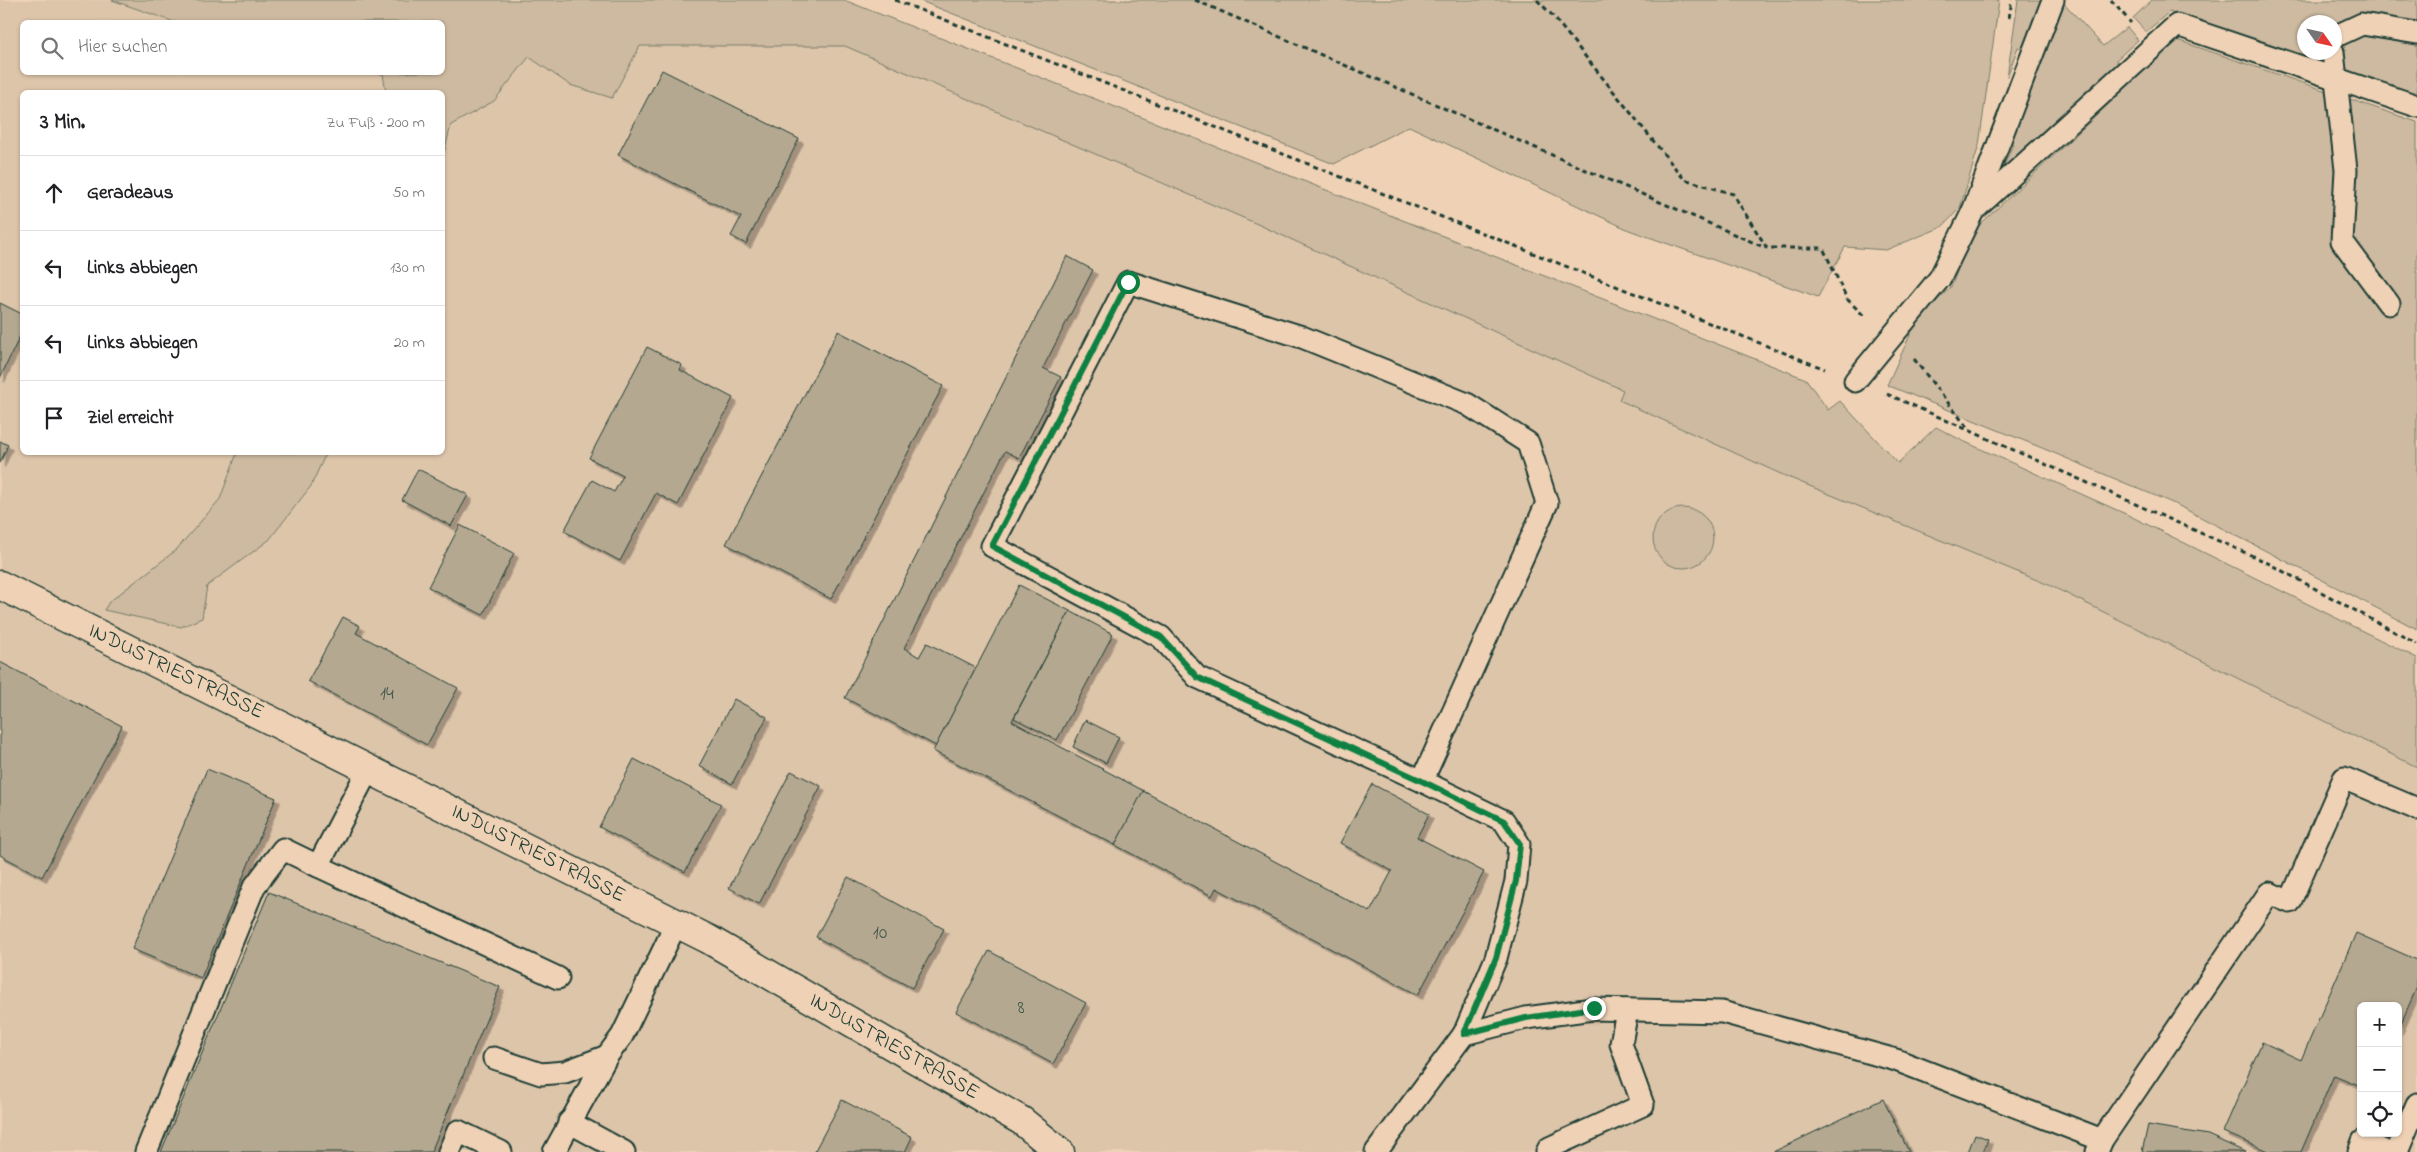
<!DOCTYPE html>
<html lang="de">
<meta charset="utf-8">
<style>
:root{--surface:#fff;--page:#f6f6f6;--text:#202124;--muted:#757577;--line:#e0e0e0}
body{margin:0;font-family:"Indie Flower",sans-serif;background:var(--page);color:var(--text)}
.controls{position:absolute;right:15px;bottom:15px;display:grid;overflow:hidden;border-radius:8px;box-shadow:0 1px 4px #0004}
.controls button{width:45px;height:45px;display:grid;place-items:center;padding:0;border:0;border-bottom:1px solid var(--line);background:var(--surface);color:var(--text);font:25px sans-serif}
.compass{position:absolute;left:2297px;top:15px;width:45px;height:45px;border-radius:50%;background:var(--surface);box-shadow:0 1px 4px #0004;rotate:124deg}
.stop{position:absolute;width:15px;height:15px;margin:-11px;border:4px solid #0b8043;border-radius:50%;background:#fff}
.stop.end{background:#0b8043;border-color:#fff;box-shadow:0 1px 5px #0008}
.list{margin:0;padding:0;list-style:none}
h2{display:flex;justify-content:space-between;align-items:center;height:65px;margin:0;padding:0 20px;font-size:21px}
h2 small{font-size:16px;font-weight:400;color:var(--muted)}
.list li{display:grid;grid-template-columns:32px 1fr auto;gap:15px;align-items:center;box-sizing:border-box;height:75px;padding:0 20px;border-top:1px solid var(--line)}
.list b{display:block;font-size:19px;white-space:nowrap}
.list em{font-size:16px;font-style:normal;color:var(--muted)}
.icon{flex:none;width:28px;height:28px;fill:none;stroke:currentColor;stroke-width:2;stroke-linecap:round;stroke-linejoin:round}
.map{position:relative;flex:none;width:2417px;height:1152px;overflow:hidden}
.search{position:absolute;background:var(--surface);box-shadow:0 1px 4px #0004;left:20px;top:20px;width:425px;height:55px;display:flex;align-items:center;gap:12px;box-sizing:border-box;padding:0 18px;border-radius:8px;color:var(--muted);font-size:19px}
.panel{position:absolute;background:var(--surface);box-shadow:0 1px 4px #0004;left:20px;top:90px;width:425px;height:365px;border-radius:8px}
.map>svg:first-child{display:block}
</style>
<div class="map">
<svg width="2417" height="1152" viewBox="0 0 2417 1152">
<defs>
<filter id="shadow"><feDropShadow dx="4.5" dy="4.5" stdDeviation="0" flood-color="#0004"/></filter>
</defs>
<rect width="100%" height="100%" fill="#efd2b5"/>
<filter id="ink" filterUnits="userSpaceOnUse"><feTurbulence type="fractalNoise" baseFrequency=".02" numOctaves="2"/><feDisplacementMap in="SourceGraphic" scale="10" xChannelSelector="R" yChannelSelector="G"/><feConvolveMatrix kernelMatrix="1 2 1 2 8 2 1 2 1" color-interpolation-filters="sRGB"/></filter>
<g filter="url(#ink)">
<path fill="#ddc5aa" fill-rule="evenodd" d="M0,0H792L2417,743V1152H0ZM22,22H442V72H22ZM22,92H442V452H22ZM2361,1006H2398V1133H2361Z"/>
<g fill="#cdbaa0" stroke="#767c6a" fill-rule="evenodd">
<path d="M112,0H844L1806,379L1828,410L1840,401L1898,463L1936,427L1963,441L2128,515L2417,658V767L2049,585L1783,475L1619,400L1623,390L1255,223L845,46H640L612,98L570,85L529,57L494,101L451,125L443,157L442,92H386L383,74L347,73L442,72V22H174Z"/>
<path d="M918,0H1999L1979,145L1960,208L1942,227L1886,250L1845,247L1818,297L1629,230L1409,126L1334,164Z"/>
<path d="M2018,0H2042L2023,49L2018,47L2007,77Z"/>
<path d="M2152,0H2417V97L2169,12L2146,32L2133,18ZM2304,22H2334V52H2304Z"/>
<path d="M2064,3L2103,46L2127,27L2138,40L2116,60L2118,64L2001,173L2013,144L2009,142Z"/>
<path d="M2177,40L2417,122V629L2177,505L2042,448L1887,385L1917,320L1951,287L1973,231Z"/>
<path d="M237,453H326L311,486L269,540L207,586L202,618L181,627L104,610L109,602L176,550L220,499Z"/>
<circle cx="1683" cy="538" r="30"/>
</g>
<g fill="#b4a891" stroke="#1f3d34" filter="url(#shadow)">
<path d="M662,70L799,139L746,244L731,236L741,217L618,155Z"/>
<path d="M1067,256L1093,270L1043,368L1061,377L1019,458L1005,451L904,648L919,657L927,643L976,668L936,746L845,698Z"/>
<path d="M0,303L22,314V332L0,378Z"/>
<path d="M838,331L943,386L831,599L726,544Z"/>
<path d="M647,347L682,365L680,370L733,398L678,505L656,493L620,561L564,531L592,480L614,492L623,476L589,458Z"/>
<path d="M0,441L8,445L0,463Z"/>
<path d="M418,469L468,495L451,526L402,500Z"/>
<path d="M460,525L514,553L483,615L428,587Z"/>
<path d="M1019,585L1070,611L1012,721L1144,791L1115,845L933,751Z"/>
<path d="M1070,611L1113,634L1057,740L1014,718Z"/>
<path d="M343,617L360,626L356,633L458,688L427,745L308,681Z"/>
<path d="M0,662L122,726L42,877L0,855Z"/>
<path d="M734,699L767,717L732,784L699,766Z"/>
<path d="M1085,720L1119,737L1106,763L1073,747Z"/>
<path d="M634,759L721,804L685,872L599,827Z"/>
<path d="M207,769L276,798L201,978L132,949Z"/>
<path d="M791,771L821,786L759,904L729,888Z"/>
<path d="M1372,784L1429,814L1417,837L1484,872L1418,995L1216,888L1212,896L1115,845L1143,791L1370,912L1392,871L1340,843Z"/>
<path d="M848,877L944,929L912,988L816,937Z"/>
<path d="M269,892L500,987L431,1152H161Z"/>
<path d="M2356,933L2417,960V987L2398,1030V1006H2361V1086L2334,1075L2301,1152H2270L2223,1132L2262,1042L2301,1060Z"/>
<path d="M989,951L1086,1003L1053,1064L956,1012Z"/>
<path d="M1883,1099L1909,1152H1773Z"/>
<path d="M842,1100L912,1137L905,1152H814Z"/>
<path d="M2148,1125L2208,1135L2245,1152H2142Z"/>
<path d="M1975,1134L1988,1139L1983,1152H1968Z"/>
</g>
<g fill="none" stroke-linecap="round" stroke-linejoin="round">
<defs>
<g id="lane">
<path d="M2334,37L2362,24L2417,33"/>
<path d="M2333,52L2346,170L2342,241L2389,304"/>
<path d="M1973,211L2177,25L2417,106"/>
<path d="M1855,381L1940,278L1973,211L2053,0"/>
<path d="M369,768L318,866L558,978"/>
<path d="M1422,781L1547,503L1528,443L1467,404L1302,337L1128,282L992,546L1161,637L1197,677L1422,781L1504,821L1519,844L1516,881L1496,958L1464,1034"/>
<path d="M494,1058L541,1074L565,1072L607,1056L622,1036L676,924"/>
<path d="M569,1122L624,1152"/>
<path d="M146,1152L254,887L283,849L318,866"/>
<path d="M449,1152L458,1131L501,1152"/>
<path d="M554,1152L607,1056"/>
<path d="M1376,1152L1464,1034L1526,1018L1593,1009L1722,1012L1896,1060L2102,1140"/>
<path d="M1547,1152L1549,1148L1643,1105L1621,1044L1627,1010"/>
<path d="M2097,1152L2102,1140L2269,893L2290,902L2344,778L2417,809"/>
<path d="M2359,1152L2363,1141L2386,1152"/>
<path d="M2397,1152L2417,1104"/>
</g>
<path id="street" d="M0,585L708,939L1022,1121L1060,1152"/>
</defs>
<use href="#lane" stroke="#1f3d34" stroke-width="25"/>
<use href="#street" stroke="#1f3d34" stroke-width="31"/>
<g stroke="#1f3d34" stroke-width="3" stroke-dasharray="5 4" stroke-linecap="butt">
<path d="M895,0L1825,369"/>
<path d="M1195,0L1766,248"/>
<path d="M1537,0L1552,15L1684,179L1733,194L1767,248H1823L1847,299L1865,317"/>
<path d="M2111,0L2131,23"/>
<path d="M2009,18L2012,0"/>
<path d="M1914,359L1967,427"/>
<path d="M1887,394L2264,561L2417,644"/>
</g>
<use href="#lane" stroke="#efd2b5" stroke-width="21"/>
<use href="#street" stroke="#efd2b5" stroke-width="28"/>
</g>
</g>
<g fill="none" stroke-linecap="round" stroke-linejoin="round" filter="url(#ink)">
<path stroke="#0b8043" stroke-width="6" d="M1128,282L992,546L1161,637L1197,677L1422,781L1504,821L1520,844L1516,881L1496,958L1464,1034L1526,1018L1594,1008"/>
</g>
<g text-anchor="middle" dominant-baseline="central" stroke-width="4" stroke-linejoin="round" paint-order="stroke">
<g font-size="19" fill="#44584b">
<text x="387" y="694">14</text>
<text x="880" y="933">10</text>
<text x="1021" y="1008">8</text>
</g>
<g font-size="21" fill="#1f3d34" stroke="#efd2b5">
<text transform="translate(176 672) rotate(26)">INDUSTRIESTRASSE</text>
<text transform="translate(538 854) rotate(27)">INDUSTRIESTRASSE</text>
<text transform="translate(894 1047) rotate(30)">INDUSTRIESTRASSE</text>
</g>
</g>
</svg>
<div class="controls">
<button>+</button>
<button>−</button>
<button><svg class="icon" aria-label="locate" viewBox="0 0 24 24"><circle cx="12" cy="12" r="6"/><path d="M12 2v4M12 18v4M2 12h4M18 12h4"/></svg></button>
</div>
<svg class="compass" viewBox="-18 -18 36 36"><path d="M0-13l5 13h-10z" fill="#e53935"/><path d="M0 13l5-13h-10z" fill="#757577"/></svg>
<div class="stop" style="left:1128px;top:282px"></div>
<div class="stop end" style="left:1594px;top:1008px"></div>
<div class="search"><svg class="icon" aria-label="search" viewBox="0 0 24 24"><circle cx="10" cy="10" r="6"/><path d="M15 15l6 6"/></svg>Hier suchen</div>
<section class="panel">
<h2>3 Min.<small>Zu Fuß · 200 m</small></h2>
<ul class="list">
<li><svg class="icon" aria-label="ahead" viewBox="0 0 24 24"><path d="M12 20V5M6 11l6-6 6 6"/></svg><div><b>Geradeaus</b></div><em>50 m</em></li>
<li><svg class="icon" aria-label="left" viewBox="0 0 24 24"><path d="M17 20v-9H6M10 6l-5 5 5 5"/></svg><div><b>Links abbiegen</b></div><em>130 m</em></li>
<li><svg class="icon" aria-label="left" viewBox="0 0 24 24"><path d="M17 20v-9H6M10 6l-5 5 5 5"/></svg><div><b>Links abbiegen</b></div><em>20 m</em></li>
<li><svg class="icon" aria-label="arrive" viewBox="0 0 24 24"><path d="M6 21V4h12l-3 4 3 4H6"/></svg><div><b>Ziel erreicht</b></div></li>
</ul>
</section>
</div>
